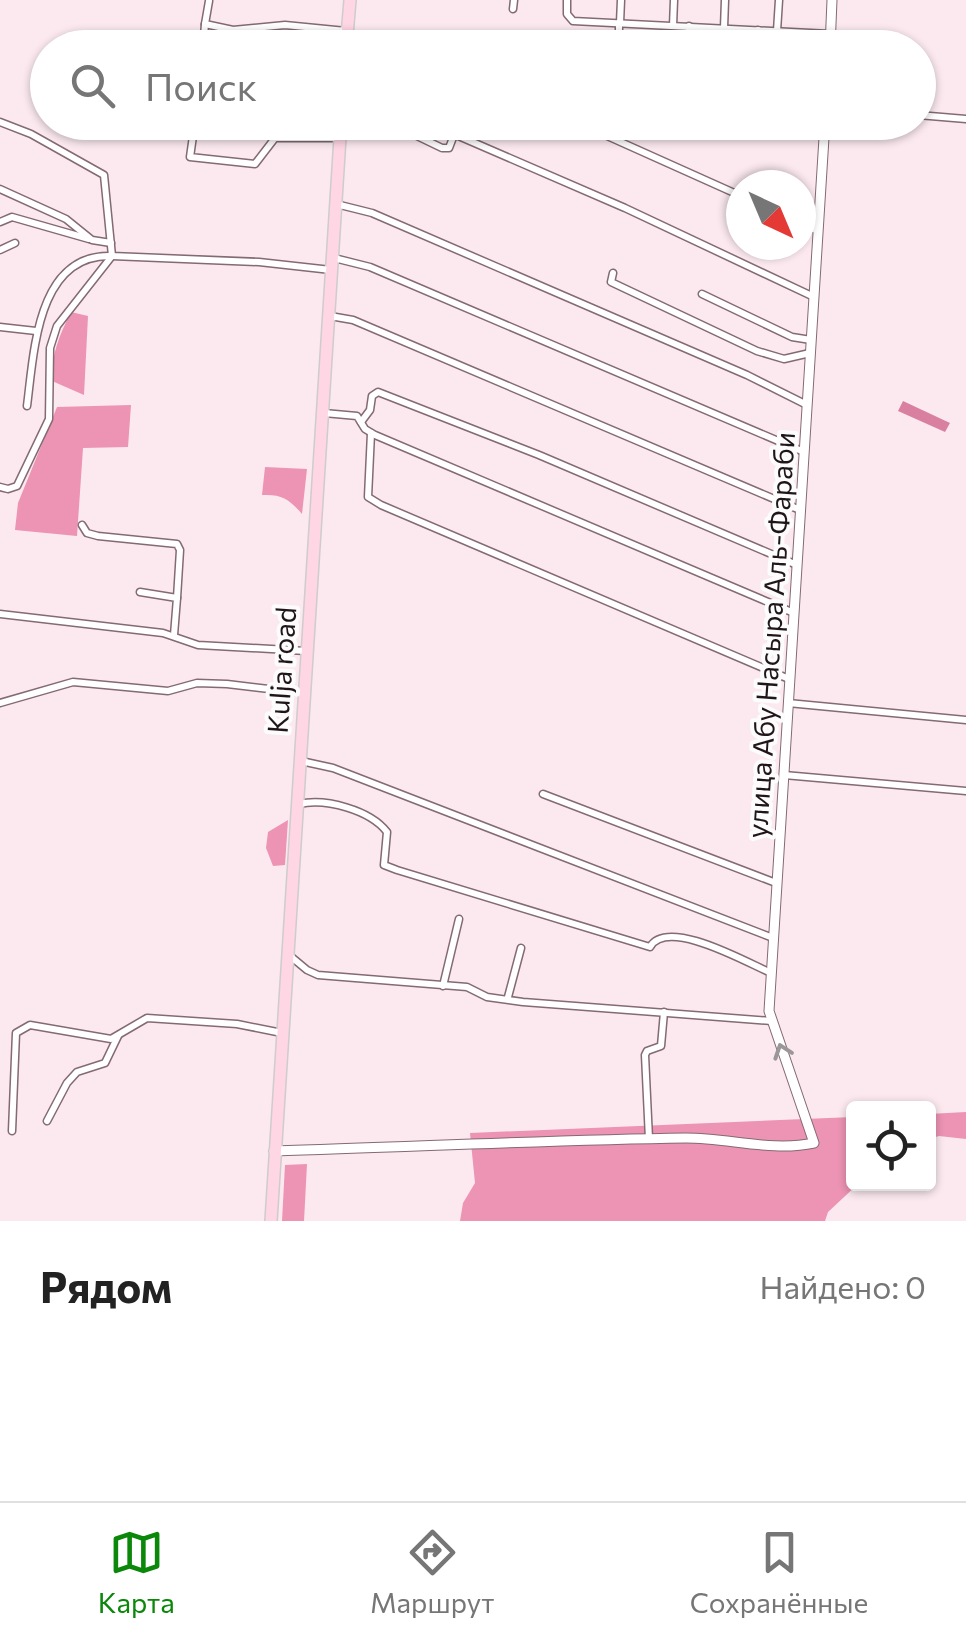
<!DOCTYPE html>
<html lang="ru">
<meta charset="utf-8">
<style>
:root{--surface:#fff;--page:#f6f6f6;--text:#222;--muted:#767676;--line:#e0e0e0;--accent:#0b8709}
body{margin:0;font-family:Commissioner,sans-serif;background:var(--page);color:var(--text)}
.controls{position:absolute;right:30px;bottom:30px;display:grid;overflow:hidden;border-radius:10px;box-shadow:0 2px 8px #0004}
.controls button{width:90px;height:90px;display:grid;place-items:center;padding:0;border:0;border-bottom:2px solid var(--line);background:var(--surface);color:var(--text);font:50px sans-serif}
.compass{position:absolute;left:726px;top:170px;width:90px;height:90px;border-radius:50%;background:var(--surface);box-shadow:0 2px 8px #0004;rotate:136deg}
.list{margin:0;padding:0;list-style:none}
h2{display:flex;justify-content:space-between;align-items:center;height:130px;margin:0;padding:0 40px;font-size:42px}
h2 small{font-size:32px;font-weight:400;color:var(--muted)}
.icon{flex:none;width:55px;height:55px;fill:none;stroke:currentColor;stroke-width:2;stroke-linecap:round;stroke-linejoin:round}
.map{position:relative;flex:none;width:966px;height:1221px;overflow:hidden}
.search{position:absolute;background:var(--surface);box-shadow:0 2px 8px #0004;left:30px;right:30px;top:30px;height:110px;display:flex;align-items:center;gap:25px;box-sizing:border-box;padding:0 35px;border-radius:55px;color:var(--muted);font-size:38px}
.sheet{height:280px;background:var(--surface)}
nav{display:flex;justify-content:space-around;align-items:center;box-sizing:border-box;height:140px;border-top:2px solid var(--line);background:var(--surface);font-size:28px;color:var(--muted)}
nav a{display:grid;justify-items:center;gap:5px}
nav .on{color:var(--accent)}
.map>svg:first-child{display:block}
</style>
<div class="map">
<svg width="966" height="1221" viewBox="0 0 966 1221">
<rect width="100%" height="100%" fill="#fbe9ef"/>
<g fill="#ed93b3">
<path d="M71,312L88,316L84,395L52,381C51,355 59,336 71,312Z"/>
<path d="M131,405L128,447L83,448L77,536L15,530L18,503L57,407Z"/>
<path d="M265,467L307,469L302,514C289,499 282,494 262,495Z"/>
<path d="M288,820L285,865L273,866L266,848L268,832Z"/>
<path d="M966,1112V1139L939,1136L929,1139V1114Z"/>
<path d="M853,1117L854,1184H858L828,1212L825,1221H460L463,1203L475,1183L470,1133Z"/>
<path d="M307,1164L304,1221H282L285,1165Z"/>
</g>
<path fill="#d980a0" d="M903,401L950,423L945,432L898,411Z"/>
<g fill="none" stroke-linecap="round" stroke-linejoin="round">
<defs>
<g id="minor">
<path d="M567,0V14L573,21L830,34"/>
<path d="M209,1L205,24L233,30L285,25L346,31"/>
<path d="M513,9L514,0"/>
<path d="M620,23L621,0"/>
<path d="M673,26L674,0"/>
<path d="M724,28L725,0"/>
<path d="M777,31L779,0"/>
<path d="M203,48L205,24"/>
<path d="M619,48V23"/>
<path d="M689,48V26"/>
<path d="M757,48L758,30"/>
<path d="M918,115L966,119"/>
<path d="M0,122L31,134L104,175L112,256L259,262L331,270"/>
<path d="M195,122L190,157L255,164L275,138H340"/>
<path d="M388,122L442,148H449L459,122"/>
<path d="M576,122L741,196"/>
<path d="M454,134L625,208L814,297"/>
<path d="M0,189L66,219L92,240L111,243"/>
<path d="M336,204L372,213L747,375L807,405"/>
<path d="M0,222L12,217L89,239"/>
<path d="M801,223L818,231"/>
<path d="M0,250L15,243"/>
<path d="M334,258L370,267L804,452"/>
<path d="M613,273L611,282L757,351L784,359L810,353"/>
<path d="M702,294L792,337L811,340"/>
<path d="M330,316L353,320L800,510"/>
<path d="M0,327L36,331"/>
<path d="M27,406C34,352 37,253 112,256"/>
<path d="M324,413L357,416L365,429L375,435L794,613"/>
<path d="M361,422L370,410L372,396L378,392L539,455L797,565"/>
<path d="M371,433L368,497L381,505L789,679"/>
<path d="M0,487L8,489L17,486L49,419L50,348L57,326L112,256"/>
<path d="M82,525L87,533L98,536L177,544L180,550L177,598"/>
<path d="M140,592L177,598L174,635"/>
<path d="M0,614L163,633L198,645L306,651"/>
<path d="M0,703L73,682L168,691L197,683L227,684L303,693"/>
<path d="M788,703L966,720"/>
<path d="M301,761L333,768L773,938"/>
<path d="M784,775L966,791"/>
<path d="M543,794L776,883"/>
<path d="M299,804C326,798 370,810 387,832L384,865L397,870L650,947C667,917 746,962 771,973"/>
<path d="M289,955L307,970L318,975L467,987L487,997L523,1002L772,1021"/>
<path d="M443,986L459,919"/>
<path d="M508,997L521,948"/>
<path d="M47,1121L67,1083L77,1072L105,1063L118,1036"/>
<path d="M12,1131L16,1033L30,1025L111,1039L147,1018L237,1024L282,1033"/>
<path d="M649,1139L645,1055L647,1051L661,1046L664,1012"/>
</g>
<g id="tertiary">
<path d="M830,48L832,0"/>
<path d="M274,1151C412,1147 549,1140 686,1138C729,1138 772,1152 814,1143L769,1011L825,122"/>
</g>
<g id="primary">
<path d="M346,48L350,0"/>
<path d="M271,1221L341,122"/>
</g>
</defs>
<use href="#minor" stroke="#846a72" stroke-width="9"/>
<use href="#tertiary" stroke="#846a72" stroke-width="11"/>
<use href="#primary" stroke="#cecccc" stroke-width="14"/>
<use href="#minor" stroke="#fff" stroke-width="6"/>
<use href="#tertiary" stroke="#fff" stroke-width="9"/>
<use href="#primary" stroke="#ffd6e3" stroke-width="11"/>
</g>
<defs><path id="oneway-chevron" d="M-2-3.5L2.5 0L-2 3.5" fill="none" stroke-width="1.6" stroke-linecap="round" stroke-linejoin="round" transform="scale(2.5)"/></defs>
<use stroke="#9b9698" href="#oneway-chevron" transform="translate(782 1051) rotate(-109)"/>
<g text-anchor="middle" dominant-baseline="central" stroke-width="8" stroke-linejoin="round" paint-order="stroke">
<g font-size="28" fill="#201619" stroke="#fcfcfc">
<text transform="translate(770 635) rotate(-86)">улица Абу Насыра Аль-Фараби</text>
<text transform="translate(281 670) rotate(-86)">Kulja road</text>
</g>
</g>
</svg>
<div class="controls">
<button><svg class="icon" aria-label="locate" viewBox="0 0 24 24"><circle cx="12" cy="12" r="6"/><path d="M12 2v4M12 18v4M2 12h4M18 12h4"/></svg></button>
</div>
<svg class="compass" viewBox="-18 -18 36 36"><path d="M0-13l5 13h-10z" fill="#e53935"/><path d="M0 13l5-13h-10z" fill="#767676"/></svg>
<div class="search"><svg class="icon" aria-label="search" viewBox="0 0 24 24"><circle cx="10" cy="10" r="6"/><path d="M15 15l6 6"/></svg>Поиск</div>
</div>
<section class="sheet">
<h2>Рядом<small>Найдено: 0</small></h2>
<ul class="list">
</ul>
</section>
<nav>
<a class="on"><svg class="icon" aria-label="map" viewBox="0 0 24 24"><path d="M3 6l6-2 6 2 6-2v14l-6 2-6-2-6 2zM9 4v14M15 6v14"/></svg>Карта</a>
<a><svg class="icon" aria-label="directions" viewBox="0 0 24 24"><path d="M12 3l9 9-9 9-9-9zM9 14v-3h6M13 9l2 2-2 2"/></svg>Маршрут</a>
<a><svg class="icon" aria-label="saved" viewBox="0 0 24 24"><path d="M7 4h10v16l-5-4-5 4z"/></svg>Сохранённые</a>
</nav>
